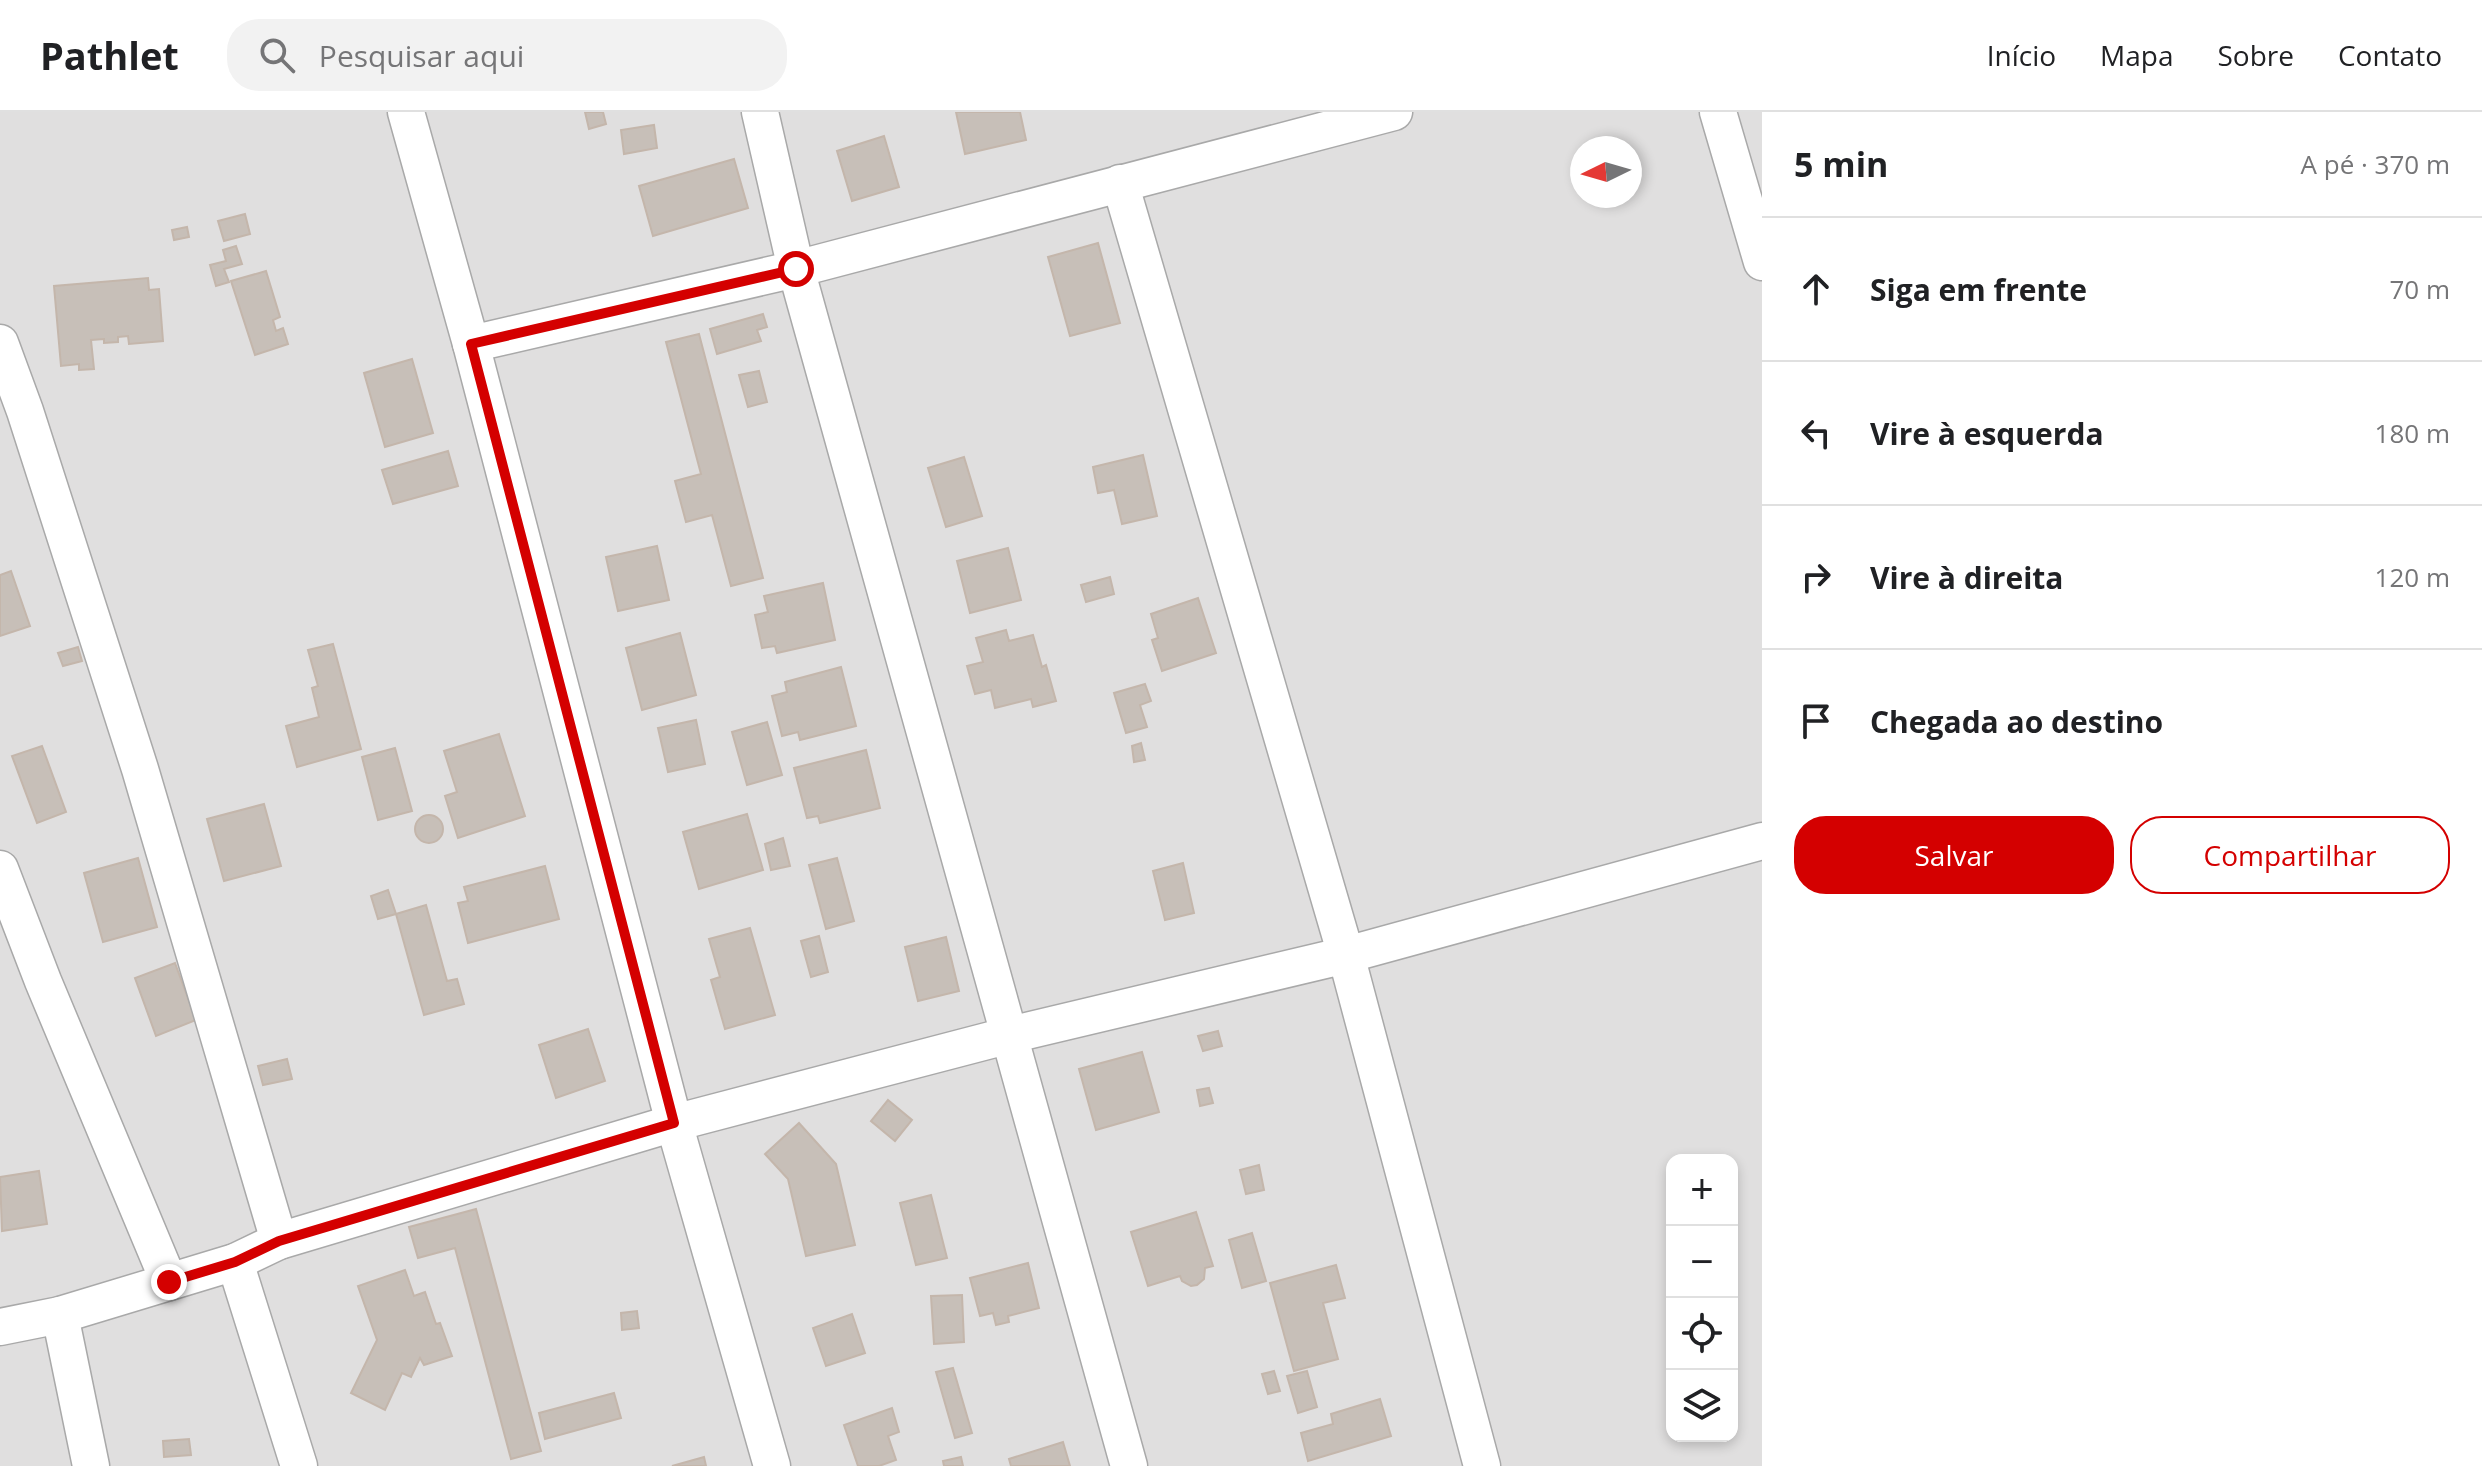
<!DOCTYPE html>
<html lang="pt">
<meta charset="utf-8">
<style>
:root{--surface:#fff;--page:#f2f2f2;--text:#202124;--muted:#757577;--line:#e0e0e0;--accent:#d40000}
body{margin:0;font-family:"Open Sans",sans-serif;background:var(--page);color:var(--text)}
.controls{position:absolute;right:24px;bottom:24px;display:grid;overflow:hidden;border-radius:16px;box-shadow:0 4px 12px #0003}
.controls button{width:72px;height:72px;display:grid;place-items:center;padding:0;border:0;border-bottom:2px solid var(--line);background:var(--surface);color:var(--text);font:40px sans-serif}
.compass{position:absolute;left:1570px;top:24px;width:72px;height:72px;border-radius:50%;background:var(--surface);box-shadow:0 4px 12px #0003;rotate:265deg}
.stop{position:absolute;width:24px;height:24px;margin:-18px;border:6px solid #d40000;border-radius:50%;background:#fff}
.stop.end{background:#d40000;border-color:#fff;box-shadow:0 2px 8px #0008}
.list{margin:0;padding:0;list-style:none}
h2{display:flex;justify-content:space-between;align-items:center;height:104px;margin:0;padding:0 32px;font-size:34px}
h2 small{font-size:26px;font-weight:400;color:var(--muted)}
.list li{display:grid;grid-template-columns:52px 1fr auto;gap:24px;align-items:center;box-sizing:border-box;height:144px;padding:0 32px;border-top:2px solid var(--line)}
.list b{display:block;font-size:30px;white-space:nowrap}
.list em{font-size:26px;font-style:normal;color:var(--muted)}
.actions{display:flex;gap:16px;padding:24px 32px}
.actions a{flex:1;padding:18px 0;border:2px solid var(--accent);border-radius:32px;text-align:center;font-size:28px;color:var(--accent)}
.actions .main{background:var(--accent);color:#fff}
.icon{flex:none;width:44px;height:44px;fill:none;stroke:currentColor;stroke-width:2;stroke-linecap:round;stroke-linejoin:round}
.map{position:relative;flex:none;width:1762px;height:1354px;overflow:hidden}
header{display:flex;align-items:center;gap:48px;box-sizing:border-box;height:112px;padding:0 40px;background:var(--surface);border-bottom:2px solid var(--line)}
header strong{font-size:38px}
nav{display:flex;gap:44px;margin-inline-start:auto;font-size:28px}
.search{width:560px;height:72px;background:var(--page);display:flex;align-items:center;gap:20px;box-sizing:border-box;padding:0 28px;border-radius:32px;color:var(--muted);font-size:30px}
main{display:flex}
aside{flex:1;background:var(--surface)}
.map>svg:first-child{display:block}
</style>
<header>
<strong>Pathlet</strong>
<div class="search"><svg class="icon" aria-label="search" viewBox="0 0 24 24"><circle cx="10" cy="10" r="6"/><path d="M15 15l6 6"/></svg>Pesquisar aqui</div>
<nav><a>Início</a><a>Mapa</a><a>Sobre</a><a>Contato</a></nav>
</header>
<main>
<div class="map">
<svg width="1762" height="1354" viewBox="0 0 1762 1354">
<rect width="100%" height="100%" fill="#f2efe9"/>
<path fill="#e0dfdf" fill-rule="evenodd" d="M0,0H1762V1354H0ZM1582,36H1630V84H1582ZM1672,1048H1732V1324H1672Z"/>
<g fill="#c7bfb8" stroke="#c4b6ab" stroke-width="2">
<path d="M585,0H603L606,12L589,17Z"/>
<path d="M956,0H1020L1026,28L965,42Z"/>
<path d="M654,13L657,36L624,42L621,18Z"/>
<path d="M884,24L899,75L852,89L837,39Z"/>
<path d="M734,47L748,96L653,124L639,74Z"/>
<path d="M245,102L250,122L224,129L218,109Z"/>
<path d="M187,115L189,125L174,128L172,118Z"/>
<path d="M1098,131L1120,211L1070,224L1048,145Z"/>
<path d="M236,134L242,152L224,157L229,170L216,174L210,153L226,149L223,138Z"/>
<path d="M266,159L280,205L273,208L276,219L283,216L288,232L255,243L231,169Z"/>
<path d="M148,166L149,178L159,177L163,229L129,232L128,224L118,225V230L104,231V227L91,228L94,257L79,258V252L61,254L54,174Z"/>
<path d="M763,202L767,215L757,218L761,229L717,242L710,217Z"/>
<path d="M699,222L763,466L731,474L712,403L686,410L675,369L701,362L666,230Z"/>
<path d="M412,247L433,321L385,335L364,261Z"/>
<path d="M759,259L767,290L748,295L739,263Z"/>
<path d="M448,339L458,374L393,392L382,358Z"/>
<path d="M1143,343L1157,404L1122,412L1114,378L1098,381L1093,355Z"/>
<path d="M964,345L982,404L946,415L928,356Z"/>
<path d="M657,434L669,488L618,499L606,445Z"/>
<path d="M1008,436L1021,488L970,501L957,449Z"/>
<path d="M11,459L30,514L0,524V463Z"/>
<path d="M1110,465L1114,482L1086,490L1081,473Z"/>
<path d="M823,471L835,528L777,541L775,534L762,536L755,503L768,500L764,484Z"/>
<path d="M1198,486L1216,541L1162,559L1152,528L1158,526L1151,502Z"/>
<path d="M1006,518L1009,529L1033,523L1042,555L1046,553L1056,589L1033,595L1031,587L995,596L991,578L975,582L967,554L983,550L976,526Z"/>
<path d="M680,521L696,583L642,598L626,536Z"/>
<path d="M333,532L361,637L297,655L286,614L319,605L312,576L318,574L308,538Z"/>
<path d="M78,535L82,549L63,554L58,541Z"/>
<path d="M841,555L856,614L800,628L798,620L782,624L772,584L787,580L785,570Z"/>
<path d="M1145,572L1151,589L1140,593L1147,615L1126,621L1114,581Z"/>
<path d="M696,608L705,652L668,660L658,616Z"/>
<path d="M767,610L782,663L747,673L732,620Z"/>
<path d="M499,622L525,704L458,726L445,684L457,680L444,639Z"/>
<path d="M1141,631L1145,648L1134,650L1132,634Z"/>
<path d="M42,634L66,700L37,711L12,644Z"/>
<path d="M395,636L412,699L378,708L362,645Z"/>
<path d="M866,638L880,696L820,711L818,704L807,706L794,656Z"/>
<path d="M264,692L281,754L224,769L207,707Z"/>
<path d="M747,702L763,758L699,777L683,720Z"/>
<circle cx="429" cy="717" r="14"/>
<path d="M783,726L790,754L771,758L765,732Z"/>
<path d="M138,746L157,815L103,830L84,761Z"/>
<path d="M837,746L854,809L826,817L809,753Z"/>
<path d="M1183,751L1194,801L1165,808L1153,759Z"/>
<path d="M545,754L559,807L468,831L458,791L468,789L464,775Z"/>
<path d="M388,778L396,802L378,807L371,784Z"/>
<path d="M426,793L447,869L457,867L464,892L424,903L396,802Z"/>
<path d="M750,816L775,903L725,917L711,868L720,865L709,827Z"/>
<path d="M819,824L828,860L811,865L801,829Z"/>
<path d="M946,825L959,879L918,889L905,835Z"/>
<path d="M175,851L196,908L156,924L135,866Z"/>
<path d="M588,917L605,969L556,986L539,933Z"/>
<path d="M1218,919L1222,934L1203,939L1198,924Z"/>
<path d="M1142,940L1159,1000L1096,1018L1079,957Z"/>
<path d="M287,947L292,967L263,973L258,954Z"/>
<path d="M1209,976L1213,991L1200,994L1197,978Z"/>
<path d="M888,988L912,1008L895,1029L871,1009Z"/>
<path d="M799,1011L836,1052L855,1133L806,1144L788,1067L765,1042Z"/>
<path d="M1259,1053L1264,1078L1246,1082L1240,1058Z"/>
<path d="M39,1059L47,1112L2,1119L0,1065Z"/>
<path d="M931,1083L947,1146L916,1153L900,1091Z"/>
<path d="M476,1097L541,1339L511,1347L455,1136L418,1146L409,1115Z"/>
<path d="M1196,1100L1213,1154L1205,1156L1204,1167L1197,1173L1191,1174L1182,1169L1180,1164L1148,1174L1131,1120Z"/>
<path d="M1252,1121L1266,1169L1242,1176L1229,1128Z"/>
<path d="M1028,1151L1039,1196L1008,1204L1009,1210L996,1213L993,1201L980,1204L970,1166Z"/>
<path d="M1336,1153L1345,1186L1323,1191L1338,1247L1294,1259L1270,1171Z"/>
<path d="M405,1158L414,1184L425,1180L436,1212L440,1211L452,1244L424,1253L420,1246L411,1265L402,1261L385,1298L351,1281L377,1228L358,1174Z"/>
<path d="M962,1183L964,1230L934,1232L931,1184Z"/>
<path d="M637,1199L639,1216L622,1218L621,1201Z"/>
<path d="M852,1202L865,1241L826,1254L813,1216Z"/>
<path d="M953,1256L972,1321L955,1326L936,1260Z"/>
<path d="M1274,1259L1280,1279L1268,1282L1262,1262Z"/>
<path d="M1307,1259L1317,1295L1298,1301L1287,1264Z"/>
<path d="M614,1281L621,1306L545,1327L539,1301Z"/>
<path d="M1380,1287L1391,1324L1308,1349L1301,1321L1333,1312L1331,1302Z"/>
<path d="M892,1296L899,1320L888,1324L896,1348L879,1354H858L844,1313Z"/>
<path d="M189,1327L191,1343L164,1345L163,1329Z"/>
<path d="M1063,1330L1070,1354H1011L1009,1347Z"/>
<path d="M704,1345L706,1354H672Z"/>
<path d="M961,1345L963,1354H944L943,1349Z"/>
</g>
<g fill="none" stroke-linecap="round" stroke-linejoin="round">
<defs>
<g id="street">
<path d="M406,0L471,232L674,1011L772,1354"/>
<path d="M760,0L796,157L1129,1354"/>
<path d="M1718,0L1762,150"/>
<path d="M1120,71L1346,843L1482,1354"/>
<path d="M0,231L25,299L140,657L279,1129"/>
<path d="M471,232L796,157L1394,0"/>
<path d="M0,757L43,869L169,1170"/>
<path d="M235,1150L299,1354"/>
<path d="M60,1203L91,1354"/>
<path d="M0,1215L60,1203L235,1150L279,1129L674,1011L1010,923L1346,843L1762,729"/>
</g>
</defs>
<use href="#street" stroke="#a9a9a9" stroke-width="39"/>
<use href="#street" stroke="#fff" stroke-width="36"/>
</g>
<g fill="none" stroke-linecap="round" stroke-linejoin="round">
<path stroke="#d40000" stroke-width="10" d="M169,1170L235,1150L279,1129L674,1011L471,232L796,157"/>
</g>
</svg>
<div class="controls">
<button>+</button>
<button>−</button>
<button><svg class="icon" aria-label="locate" viewBox="0 0 24 24"><circle cx="12" cy="12" r="6"/><path d="M12 2v4M12 18v4M2 12h4M18 12h4"/></svg></button>
<button><svg class="icon" aria-label="layers" viewBox="0 0 24 24"><path d="M12 4l9 5-9 5-9-5zM3 14l9 5 9-5"/></svg></button>
</div>
<svg class="compass" viewBox="-18 -18 36 36"><path d="M0-13l5 13h-10z" fill="#e53935"/><path d="M0 13l5-13h-10z" fill="#757577"/></svg>
<div class="stop" style="left:796px;top:157px"></div>
<div class="stop end" style="left:169px;top:1170px"></div>
</div>
<aside>
<h2>5 min<small>A pé · 370 m</small></h2>
<ul class="list">
<li><svg class="icon" aria-label="ahead" viewBox="0 0 24 24"><path d="M12 20V5M6 11l6-6 6 6"/></svg><div><b>Siga em frente</b></div><em>70 m</em></li>
<li><svg class="icon" aria-label="left" viewBox="0 0 24 24"><path d="M17 20v-9H6M10 6l-5 5 5 5"/></svg><div><b>Vire à esquerda</b></div><em>180 m</em></li>
<li><svg class="icon" aria-label="right" viewBox="0 0 24 24"><path d="M7 20v-9h11M14 6l5 5-5 5"/></svg><div><b>Vire à direita</b></div><em>120 m</em></li>
<li><svg class="icon" aria-label="arrive" viewBox="0 0 24 24"><path d="M6 21V4h12l-3 4 3 4H6"/></svg><div><b>Chegada ao destino</b></div></li>
</ul>
<div class="actions"><a class="main">Salvar</a><a>Compartilhar</a></div>
</aside>
</main>
